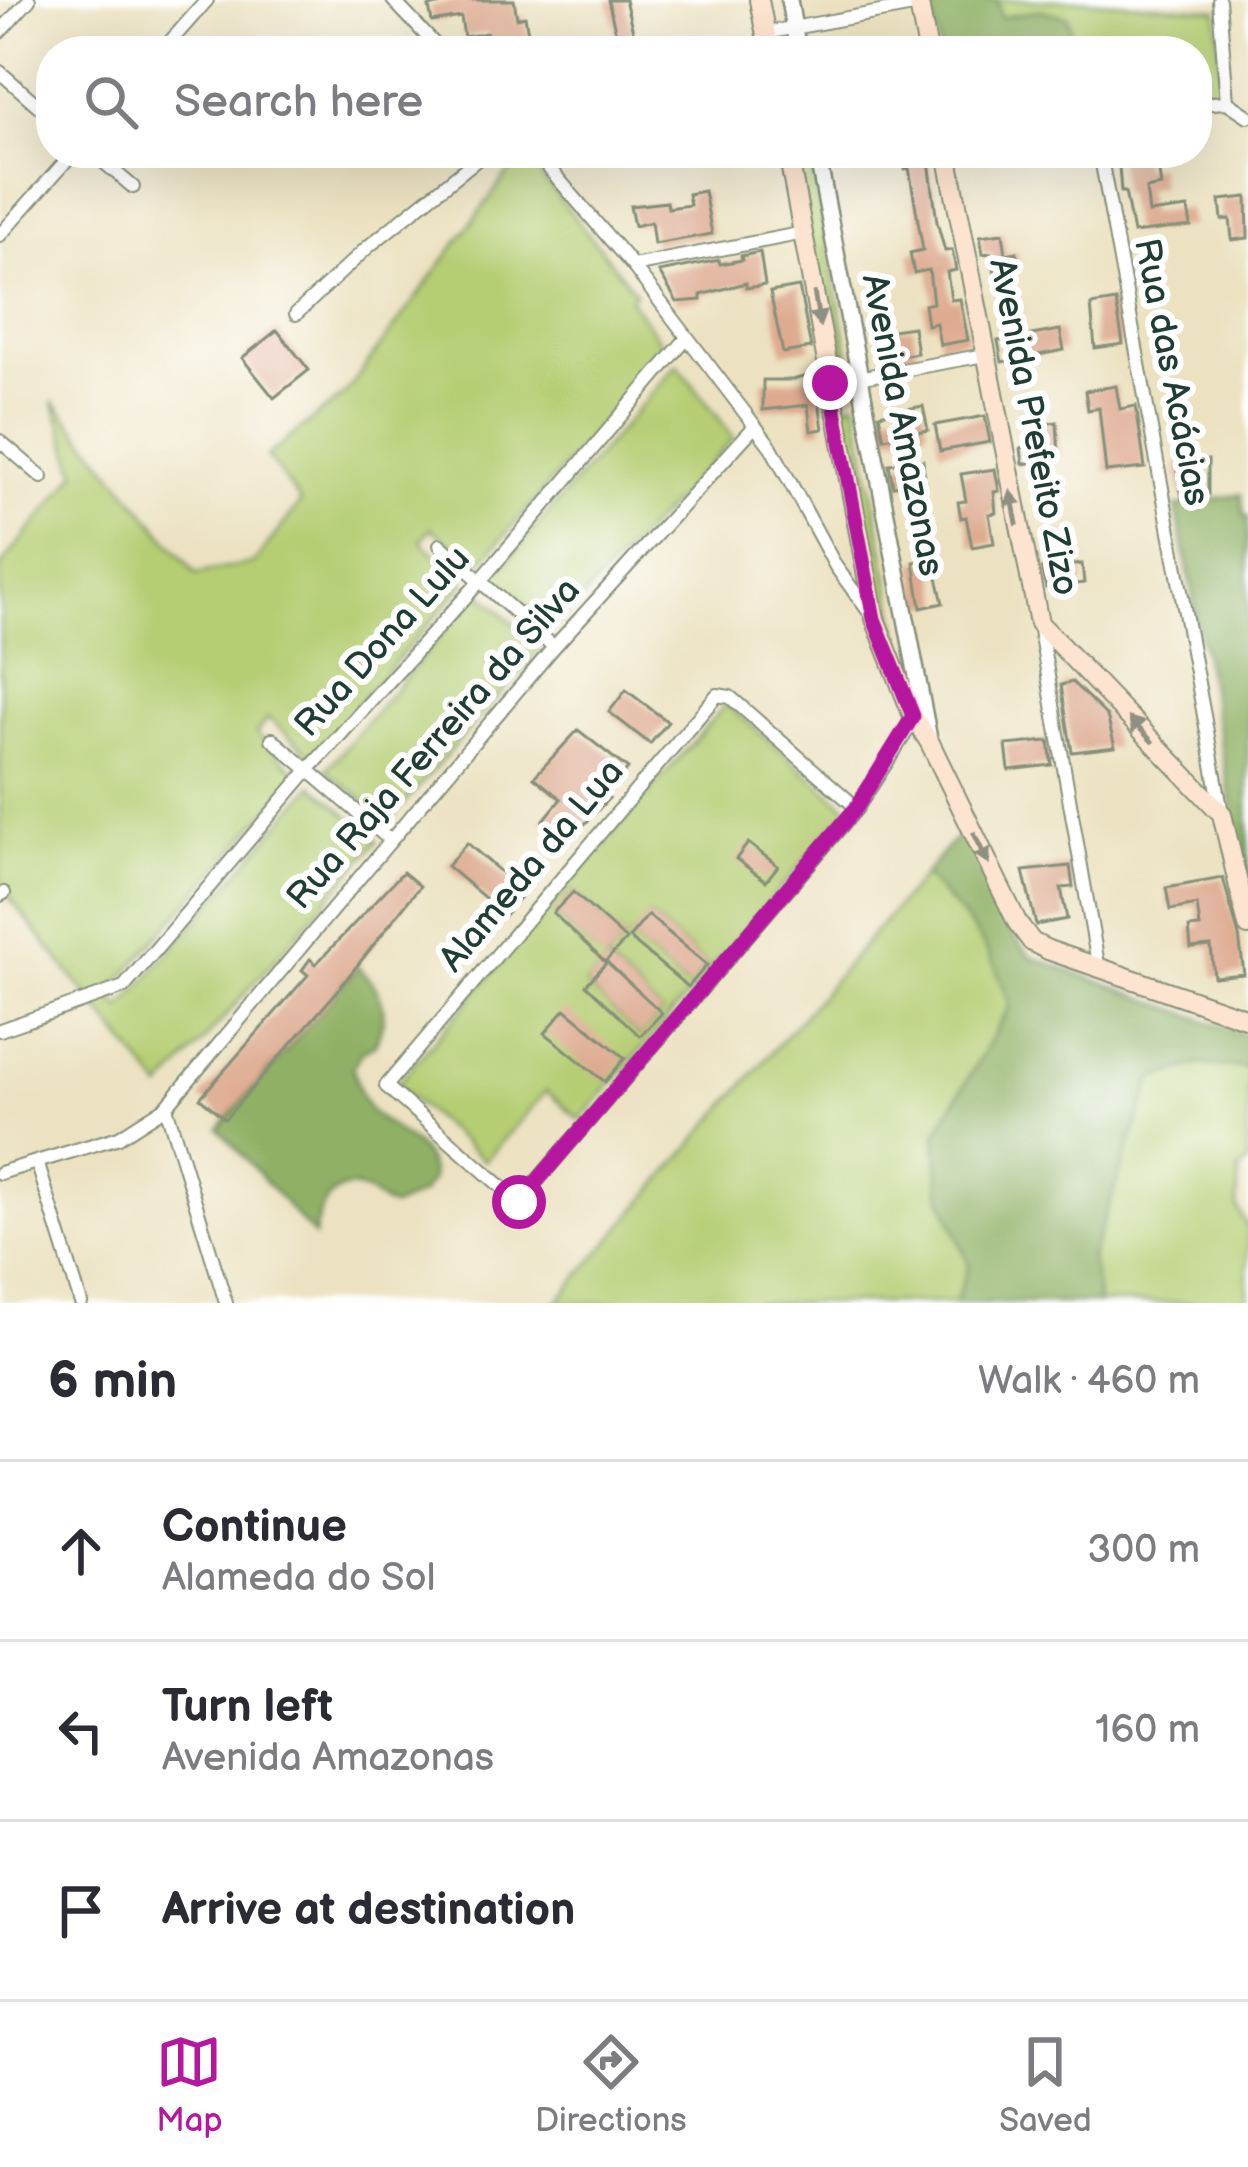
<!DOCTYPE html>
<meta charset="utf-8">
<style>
:root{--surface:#fff;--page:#f7f7f7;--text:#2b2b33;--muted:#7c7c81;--line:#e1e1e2;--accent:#b5179e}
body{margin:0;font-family:"Balsamiq Sans",sans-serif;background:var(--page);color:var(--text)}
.stop{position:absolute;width:36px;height:36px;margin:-27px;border:9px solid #b5179e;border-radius:50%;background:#fff}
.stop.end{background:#b5179e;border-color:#fff;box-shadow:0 3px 12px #0008}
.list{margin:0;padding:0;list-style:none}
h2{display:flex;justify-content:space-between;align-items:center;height:156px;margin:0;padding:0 48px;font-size:51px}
h2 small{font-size:39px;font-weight:400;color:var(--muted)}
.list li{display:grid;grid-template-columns:78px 1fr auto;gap:36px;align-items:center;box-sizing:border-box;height:180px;padding:0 48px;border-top:3px solid var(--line)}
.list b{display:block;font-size:45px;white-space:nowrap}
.list p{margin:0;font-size:39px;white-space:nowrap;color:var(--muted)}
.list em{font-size:39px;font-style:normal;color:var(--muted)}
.icon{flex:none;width:66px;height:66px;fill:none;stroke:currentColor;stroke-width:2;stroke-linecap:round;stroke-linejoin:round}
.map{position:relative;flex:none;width:1248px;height:1303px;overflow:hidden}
.search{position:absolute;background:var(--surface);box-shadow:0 12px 48px #0002;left:36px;right:36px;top:36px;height:132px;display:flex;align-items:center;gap:30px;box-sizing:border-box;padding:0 42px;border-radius:48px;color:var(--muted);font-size:45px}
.sheet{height:696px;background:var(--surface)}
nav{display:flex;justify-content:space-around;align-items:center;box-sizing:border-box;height:168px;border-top:3px solid var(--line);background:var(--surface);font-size:33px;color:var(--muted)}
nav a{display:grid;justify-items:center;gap:6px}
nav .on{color:var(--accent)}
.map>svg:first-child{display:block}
</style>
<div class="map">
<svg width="1248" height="1303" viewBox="0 0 1248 1303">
<rect width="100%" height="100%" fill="#fff"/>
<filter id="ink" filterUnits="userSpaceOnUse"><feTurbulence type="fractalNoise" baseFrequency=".00833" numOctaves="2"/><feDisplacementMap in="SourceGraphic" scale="24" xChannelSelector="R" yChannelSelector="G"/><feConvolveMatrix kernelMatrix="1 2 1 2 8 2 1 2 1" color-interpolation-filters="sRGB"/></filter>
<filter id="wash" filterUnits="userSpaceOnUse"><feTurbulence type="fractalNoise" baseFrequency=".004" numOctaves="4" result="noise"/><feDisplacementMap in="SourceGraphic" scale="48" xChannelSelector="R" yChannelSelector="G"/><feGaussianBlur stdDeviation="2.7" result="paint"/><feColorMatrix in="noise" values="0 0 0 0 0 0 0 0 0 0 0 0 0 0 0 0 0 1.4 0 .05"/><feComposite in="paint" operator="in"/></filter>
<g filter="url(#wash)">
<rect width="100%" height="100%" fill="#ece2c1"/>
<g fill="#b5ce73" stroke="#6a8654" stroke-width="3" fill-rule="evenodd">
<path d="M997,0H1085L1217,10L1222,94L1210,96L1197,79V51H1143L1113,39L1086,45L1040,10L1001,18Z"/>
<path d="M523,153L635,292L630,299L666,349L478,566L431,528L421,541L465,583L312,756L268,718L256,733L299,775L108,994L121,1009L313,785L378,841L162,1089L0,886V567L77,473L53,401L196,574L254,563L301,502L267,456L346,393Z"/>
<path d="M793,153H809L848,352L832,355Z"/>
<path d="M677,364L734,438L553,629L493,577Z"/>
<path d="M856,402L903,657L897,655L878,597L842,405Z"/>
<path d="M479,591L540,649L389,821L326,770Z"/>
<path d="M726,704L849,809L580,1120L546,1091L485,1161L396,1085ZM573,892L625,940L606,961L554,914ZM649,916L707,965L687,987L630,938ZM608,962L662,1013L640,1036L586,985Z"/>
<path d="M924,875C967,921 992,943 1010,1006L936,1134L940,1192L969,1265L955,1303H556Z"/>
<path d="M1199,1064L1248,1068V1163L1239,1170L1237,1207L1248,1229V1303H1099L1091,1256L1153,1078Z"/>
</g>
<g fill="#90b165" stroke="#58774c" stroke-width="3">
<path d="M930,0H997L1001,18L1040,10L1068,17L1072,34L1086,45L1113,39L1143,51H940Z"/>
<path d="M1241,494L1244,516H1248V890L1176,507Z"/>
<path d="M963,830L1013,936L1032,957L1248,1036V1068L1199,1064L1153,1079L1091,1256L1099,1303H955L969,1265L940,1192L936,1134L1010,1006C992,943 967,921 924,875Z"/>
<path d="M358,967C384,991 391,1013 374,1045L363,1051L353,1067C356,1080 361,1100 371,1111C393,1134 429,1141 432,1179L422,1193L393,1207C380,1203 371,1191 357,1188C329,1182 317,1214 314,1236L219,1129Z"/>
</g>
<g id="blocks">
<g fill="#deab91">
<path d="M458,0H514L517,18L525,16L529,39L508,42L510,51H490L487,33L464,37L461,17L432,22L429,7Z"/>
<path d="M608,0H625L638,51H620Z"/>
<path d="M902,153H928L937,222L945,251L952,250L956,270L947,272L951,300L960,299L968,340L940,345L936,323L927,325L924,305L933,303L929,270L914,273L910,253L923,250L909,168L905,169Z"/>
<path d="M1118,153H1140L1143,168L1158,166L1161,186L1146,189L1149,213L1188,208L1191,226L1133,233L1125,192H1121Z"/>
<path d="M704,191L712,234L654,244L651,222L634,226L630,206L667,202L668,208L690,205L688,194Z"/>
<path d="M1247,197L1248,238L1232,240L1230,219L1222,220L1220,200Z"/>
<path d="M1003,233L1006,254L1017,252L1020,268L995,273L991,253L983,254L980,236Z"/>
<path d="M760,252L765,285L746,288V283L701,295V300L677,302L659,272L719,260L720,264L742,260L741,256Z"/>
<path d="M799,287L811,348L783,353L770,292Z"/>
<path d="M1116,301L1123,344L1095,348L1091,305Z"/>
<path d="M913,327L917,353L890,358L885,331Z"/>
<path d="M277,330L309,370L274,398L242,358Z"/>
<path d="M1060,330L1064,350L1002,362L998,341Z"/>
<path d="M815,374L823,429L811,431L808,405L763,410V380H792Z"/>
<path d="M1116,386L1120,409L1136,406L1145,468L1106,472L1099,408L1088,410L1085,391Z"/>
<path d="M923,406L928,430L884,438L879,414Z"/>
<path d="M985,416L990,442L940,451L935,425Z"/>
<path d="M1057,422L1059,458L1023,464L1021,448L1033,446L1030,426Z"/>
<path d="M923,460L925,482L893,486L889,464Z"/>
<path d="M1208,460V495L1182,499L1177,464Z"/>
<path d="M995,469L999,491L994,492L996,513L989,514L994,543L972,547L966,517L961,518L958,502L966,501L961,474Z"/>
<path d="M941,557L944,572L936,573L943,603L921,608L914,562Z"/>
<path d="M1082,564L1084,583L1046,588L1042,569Z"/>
<path d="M1072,682L1107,716L1115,747L1072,752L1061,685Z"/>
<path d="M626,690L668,722L650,744L609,712Z"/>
<path d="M578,730L628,769L606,796L609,798L569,841L543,821L561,799L534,777Z"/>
<path d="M1049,741L1052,765L1009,770L1006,745Z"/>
<path d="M467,843L524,892L505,915L447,866Z"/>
<path d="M748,843L778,866L766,881L736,859Z"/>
<path d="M1070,866L1073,887L1061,888L1067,919L1036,925L1023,871Z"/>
<path d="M403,872L420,886L334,995L225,1119L200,1098L308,975L302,970L310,959L316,964Z"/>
<path d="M1223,878L1239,936L1244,974L1214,977L1211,946L1191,948L1189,928L1200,927L1197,905L1170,910L1166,888Z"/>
<path d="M573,892L626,940L605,962L553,913Z"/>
<path d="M648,915L707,965L688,987L629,938Z"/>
<path d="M607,962L662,1013L640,1036L586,985Z"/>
<path d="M565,1009L625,1058L605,1082L545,1033Z"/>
</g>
</g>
</g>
<g filter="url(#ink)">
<use href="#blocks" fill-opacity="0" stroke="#86907a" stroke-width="3"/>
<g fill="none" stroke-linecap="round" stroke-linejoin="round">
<defs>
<g id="minor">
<path d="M393,0L441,51"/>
<path d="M1219,0L1227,102"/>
<path d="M0,32L29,0"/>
<path d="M765,33L919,5"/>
<path d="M162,51L207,0"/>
<path d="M0,72L51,117"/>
<path d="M1197,104L1227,102L1248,116"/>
<path d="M93,153L133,187"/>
<path d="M536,153L633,266L771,447L836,567L870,613"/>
<path d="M1100,153L1222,813"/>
<path d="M0,235L73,153"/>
<path d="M633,266L804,233"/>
<path d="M296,314L369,246L485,153"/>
<path d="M830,383L985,355"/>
<path d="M0,441L42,477"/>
<path d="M440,545L554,647"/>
<path d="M1039,624L1099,970"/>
<path d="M272,739L390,840"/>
<path d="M857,808L730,697L717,695L386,1086L519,1202L857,808L918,714"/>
<path d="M0,895L4,893"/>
<path d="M0,1030L124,987L309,769L481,580L687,338"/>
<path d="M166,1107L226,1303"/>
<path d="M37,1162L81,1303"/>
<path d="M0,1173L119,1137L166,1107L554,647L755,426"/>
</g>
<g id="tertiary">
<path d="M789,0L798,51"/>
<path d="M817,153L929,739"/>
</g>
<g id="secondary">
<path d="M759,0L769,51"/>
<path d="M918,0L928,51"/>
<path d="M788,153L875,619L913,716L930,743L1017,922L1032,942L1048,950L1248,1019"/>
<path d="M947,153L1039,623L1222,814L1248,926"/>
</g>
</defs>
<use href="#minor" stroke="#86907a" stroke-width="16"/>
<use href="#tertiary" stroke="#86907a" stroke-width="20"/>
<use href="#secondary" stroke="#86907a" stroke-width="22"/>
<use href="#minor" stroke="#fff" stroke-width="12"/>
<use href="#tertiary" stroke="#fff" stroke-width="15"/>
<use href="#secondary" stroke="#fde4d0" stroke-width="18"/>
</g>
<defs><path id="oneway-solid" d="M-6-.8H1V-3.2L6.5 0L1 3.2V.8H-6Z" transform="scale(3)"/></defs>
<g fill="#8e9082">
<use href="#oneway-solid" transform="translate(817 309) rotate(80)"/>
<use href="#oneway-solid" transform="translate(1014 508) rotate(-101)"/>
<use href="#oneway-solid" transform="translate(1141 730) rotate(-134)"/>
<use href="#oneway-solid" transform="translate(981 848) rotate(64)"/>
</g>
</g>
<g fill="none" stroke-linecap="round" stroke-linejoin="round" filter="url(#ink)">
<path stroke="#b5179e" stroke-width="15" d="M519,1202L856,808L913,716L874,619L830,383"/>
</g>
<g text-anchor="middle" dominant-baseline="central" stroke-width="12" stroke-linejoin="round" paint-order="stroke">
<g font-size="36" fill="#1f3d34" stroke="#fff">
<text transform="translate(1171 372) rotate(79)">Rua das Acácias</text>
<text transform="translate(902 425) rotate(79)">Avenida Amazonas</text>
<text transform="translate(1033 427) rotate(79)">Avenida Prefeito Zizo</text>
<text transform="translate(383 642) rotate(-48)">Rua Dona Lulu</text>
<text transform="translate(434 744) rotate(-49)">Rua Raja Ferreira da Silva</text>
<text transform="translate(532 866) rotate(-50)">Alameda da Lua</text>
</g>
</g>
</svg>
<div class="stop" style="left:519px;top:1202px"></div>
<div class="stop end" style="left:830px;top:383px"></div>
<div class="search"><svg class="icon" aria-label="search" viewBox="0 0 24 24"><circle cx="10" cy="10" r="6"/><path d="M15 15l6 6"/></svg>Search here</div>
</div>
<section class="sheet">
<h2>6 min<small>Walk · 460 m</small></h2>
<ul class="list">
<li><svg class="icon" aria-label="ahead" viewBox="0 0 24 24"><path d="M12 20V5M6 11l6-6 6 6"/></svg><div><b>Continue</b><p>Alameda do Sol</p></div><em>300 m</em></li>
<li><svg class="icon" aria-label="left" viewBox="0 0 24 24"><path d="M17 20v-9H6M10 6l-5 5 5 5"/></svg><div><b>Turn left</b><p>Avenida Amazonas</p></div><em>160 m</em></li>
<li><svg class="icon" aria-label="arrive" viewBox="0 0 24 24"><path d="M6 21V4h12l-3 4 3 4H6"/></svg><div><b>Arrive at destination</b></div></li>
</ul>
</section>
<nav>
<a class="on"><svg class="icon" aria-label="map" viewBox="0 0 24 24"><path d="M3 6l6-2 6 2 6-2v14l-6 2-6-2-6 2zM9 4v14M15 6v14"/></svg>Map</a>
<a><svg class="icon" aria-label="directions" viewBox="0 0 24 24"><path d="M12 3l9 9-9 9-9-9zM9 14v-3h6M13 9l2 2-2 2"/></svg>Directions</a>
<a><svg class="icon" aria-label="saved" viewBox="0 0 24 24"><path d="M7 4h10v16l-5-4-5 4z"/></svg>Saved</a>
</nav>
